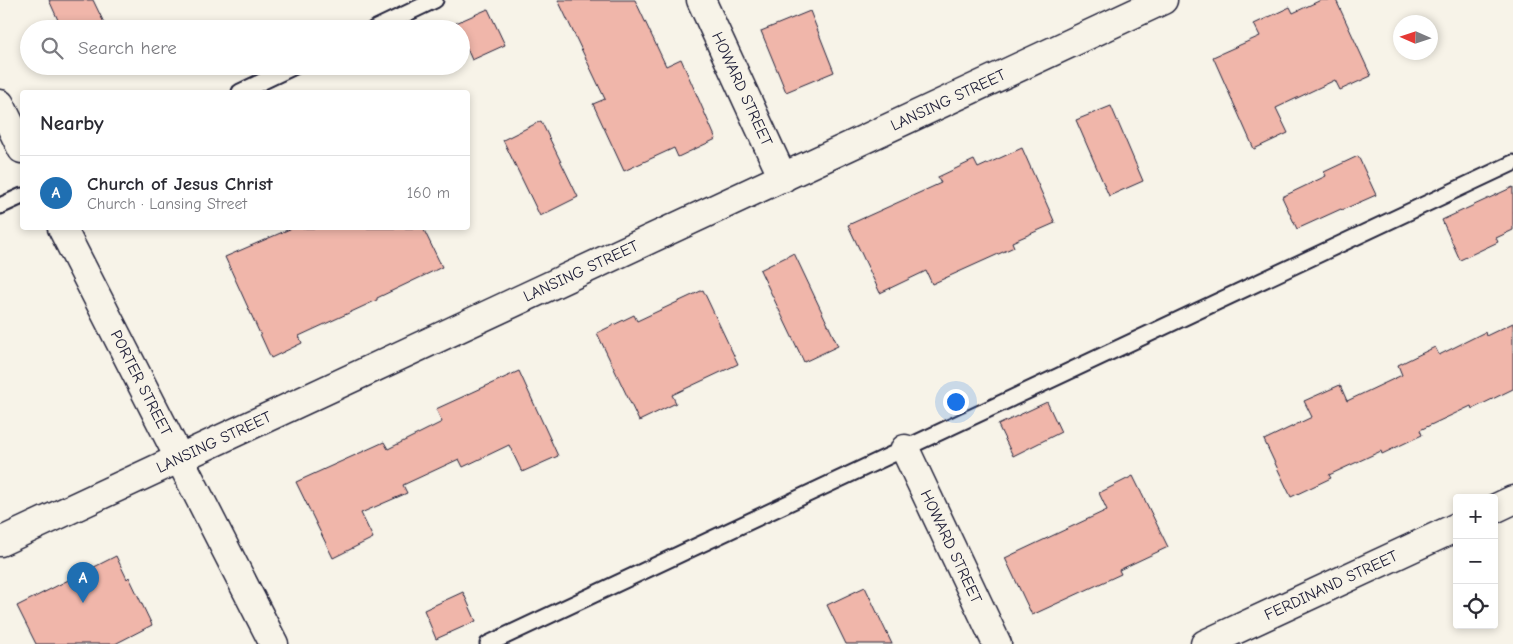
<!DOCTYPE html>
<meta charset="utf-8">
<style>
:root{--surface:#fff;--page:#f7f7f7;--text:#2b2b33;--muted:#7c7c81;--line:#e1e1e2;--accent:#1f6fb2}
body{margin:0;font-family:"Comic Neue",sans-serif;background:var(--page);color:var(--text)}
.controls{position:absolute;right:15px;bottom:15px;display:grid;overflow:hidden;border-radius:5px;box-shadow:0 2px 8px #0003}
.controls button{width:45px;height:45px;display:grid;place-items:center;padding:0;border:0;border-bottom:1px solid var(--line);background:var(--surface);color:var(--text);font:25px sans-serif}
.compass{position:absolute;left:1393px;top:15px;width:45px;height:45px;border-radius:50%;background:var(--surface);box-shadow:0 2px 8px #0003;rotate:273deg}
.you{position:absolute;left:955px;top:401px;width:18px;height:18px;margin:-12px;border:4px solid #fff;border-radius:50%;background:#1a73e8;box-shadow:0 0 0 8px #1a73e833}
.badge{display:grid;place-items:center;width:32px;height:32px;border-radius:50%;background:var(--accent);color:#fff;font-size:16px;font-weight:700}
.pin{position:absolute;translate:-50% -41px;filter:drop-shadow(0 1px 2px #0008)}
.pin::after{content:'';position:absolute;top:26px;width:18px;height:15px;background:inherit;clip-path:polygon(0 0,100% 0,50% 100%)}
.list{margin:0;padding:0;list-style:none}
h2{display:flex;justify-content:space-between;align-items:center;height:65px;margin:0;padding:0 20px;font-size:21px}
h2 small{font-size:16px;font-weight:400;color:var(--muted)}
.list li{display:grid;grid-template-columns:32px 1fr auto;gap:15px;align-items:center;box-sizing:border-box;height:75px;padding:0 20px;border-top:1px solid var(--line)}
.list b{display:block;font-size:19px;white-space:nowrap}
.list p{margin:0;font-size:16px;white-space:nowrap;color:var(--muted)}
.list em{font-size:16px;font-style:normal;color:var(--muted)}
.icon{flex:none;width:28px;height:28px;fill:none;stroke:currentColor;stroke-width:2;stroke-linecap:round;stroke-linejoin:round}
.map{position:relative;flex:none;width:1513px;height:644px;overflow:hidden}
.search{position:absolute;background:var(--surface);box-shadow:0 2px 8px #0003;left:20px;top:20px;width:450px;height:55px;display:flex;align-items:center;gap:12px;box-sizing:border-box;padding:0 18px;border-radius:28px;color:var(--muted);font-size:19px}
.panel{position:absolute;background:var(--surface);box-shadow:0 2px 8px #0003;left:20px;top:90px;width:450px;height:140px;border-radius:5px}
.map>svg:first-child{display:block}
</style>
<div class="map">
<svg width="1513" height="644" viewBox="0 0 1513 644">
<rect width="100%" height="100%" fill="#f7f3e8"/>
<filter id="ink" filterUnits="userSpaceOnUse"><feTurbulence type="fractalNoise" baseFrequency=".02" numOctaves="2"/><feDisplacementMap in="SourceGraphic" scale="10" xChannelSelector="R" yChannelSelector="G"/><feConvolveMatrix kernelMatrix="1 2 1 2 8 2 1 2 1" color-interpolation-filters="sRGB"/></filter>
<g filter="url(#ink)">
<g fill="#f0b6aa" stroke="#22223b">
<path d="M49,0H93L107,29H62Z"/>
<path d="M558,0H635L666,66L681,59L716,139L678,157L674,148L624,171L593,104L605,99Z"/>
<path d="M1321,0H1336L1371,76L1340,90L1335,80L1276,108L1288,133L1254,149L1213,57L1260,36L1254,24L1290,7L1293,13Z"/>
<path d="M488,9L505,45L472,60L461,35V29H458L456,23Z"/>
<path d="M810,11L834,72L786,92L761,31Z"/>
<path d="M1111,106L1143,181L1109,196L1076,120Z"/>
<path d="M541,121L578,197L540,216L503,140Z"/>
<path d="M1022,148L1055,223L1012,242L1014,247L932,284L926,271L880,293L848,225L941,183L938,177L974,160L978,168Z"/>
<path d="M1358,156L1376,195L1342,210L1341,209L1297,229L1282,197L1326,176L1324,172Z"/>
<path d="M1513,187V230L1496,238L1498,242L1460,260L1442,220Z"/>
<path d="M292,228H423L442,267L377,298V300L299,336L302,343L271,358L225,257Z"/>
<path d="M794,253L838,346L804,362L760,270Z"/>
<path d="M703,290L738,364L672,395L676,403L639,421L597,333L634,315L637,321Z"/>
<path d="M1513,323V389L1472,409L1471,406L1420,430L1422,435L1382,454L1381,451L1329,475L1331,478L1291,497L1264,440L1312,417L1304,401L1340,385L1347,401L1402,375L1398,365L1435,347L1439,355L1485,332L1486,336Z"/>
<path d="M519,371L558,456L522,472L509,445L463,467L459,459L403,485L407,493L361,513L373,538L333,558L296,482L384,442L388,449L442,422L436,409Z"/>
<path d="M1047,402L1061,432L1013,456L998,425Z"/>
<path d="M1133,476L1168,547L1119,570L1121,574L1032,615L1005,558L1107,510L1099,493Z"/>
<path d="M116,556L127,579L129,577L152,625L115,644H36L17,606Z"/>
<path d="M865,587L892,644H846L827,605Z"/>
<path d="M463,592L476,621L436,639L424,610Z"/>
</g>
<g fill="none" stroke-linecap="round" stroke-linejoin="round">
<defs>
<g id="service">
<path d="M374,29L435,0"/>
<path d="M240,92L295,66"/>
<path d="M0,206L22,196"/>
<path d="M488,644L1513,163"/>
</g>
<g id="minor">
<path id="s1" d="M701,0L783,178"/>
<path d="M0,104L22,149"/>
<path id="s2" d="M62,228L274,644"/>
<path id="s3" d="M905,449L997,644"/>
<path d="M1494,509L1513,500"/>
<path id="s4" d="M0,542L1163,0"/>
<path id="s5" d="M1205,644L1457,527"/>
</g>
</defs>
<use href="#service" stroke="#22223b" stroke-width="19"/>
<use href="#minor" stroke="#22223b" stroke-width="31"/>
<use href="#service" stroke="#f7f3e8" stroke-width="15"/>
<use href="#minor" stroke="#f7f3e8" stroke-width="28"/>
</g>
</g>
<g text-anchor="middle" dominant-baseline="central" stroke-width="4.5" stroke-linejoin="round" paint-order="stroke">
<g font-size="16" fill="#22223b" stroke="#f7f3e8">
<text stroke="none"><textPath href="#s1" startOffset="98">HOWARD STREET</textPath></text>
<text stroke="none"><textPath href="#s4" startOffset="1046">LANSING STREET</textPath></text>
<text stroke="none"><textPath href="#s4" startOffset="641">LANSING STREET</textPath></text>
<text stroke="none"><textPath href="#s2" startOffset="174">PORTER STREET</textPath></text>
<text stroke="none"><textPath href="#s4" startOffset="236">LANSING STREET</textPath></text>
<text stroke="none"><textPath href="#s3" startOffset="108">HOWARD STREET</textPath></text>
<text stroke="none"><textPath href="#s5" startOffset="139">FERDINAND STREET</textPath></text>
</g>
</g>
</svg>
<div class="controls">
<button>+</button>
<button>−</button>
<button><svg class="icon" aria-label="locate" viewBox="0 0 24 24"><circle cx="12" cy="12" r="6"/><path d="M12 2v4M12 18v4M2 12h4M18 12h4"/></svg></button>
</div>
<svg class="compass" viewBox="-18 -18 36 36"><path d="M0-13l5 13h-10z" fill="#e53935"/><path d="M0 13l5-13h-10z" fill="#7c7c81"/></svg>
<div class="you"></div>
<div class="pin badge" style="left:83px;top:603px">A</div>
<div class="search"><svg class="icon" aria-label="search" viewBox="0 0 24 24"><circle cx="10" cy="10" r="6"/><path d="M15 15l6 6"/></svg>Search here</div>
<section class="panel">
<h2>Nearby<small></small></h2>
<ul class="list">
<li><span class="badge">A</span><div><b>Church of Jesus Christ</b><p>Church · Lansing Street</p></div><em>160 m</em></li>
</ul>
</section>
</div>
